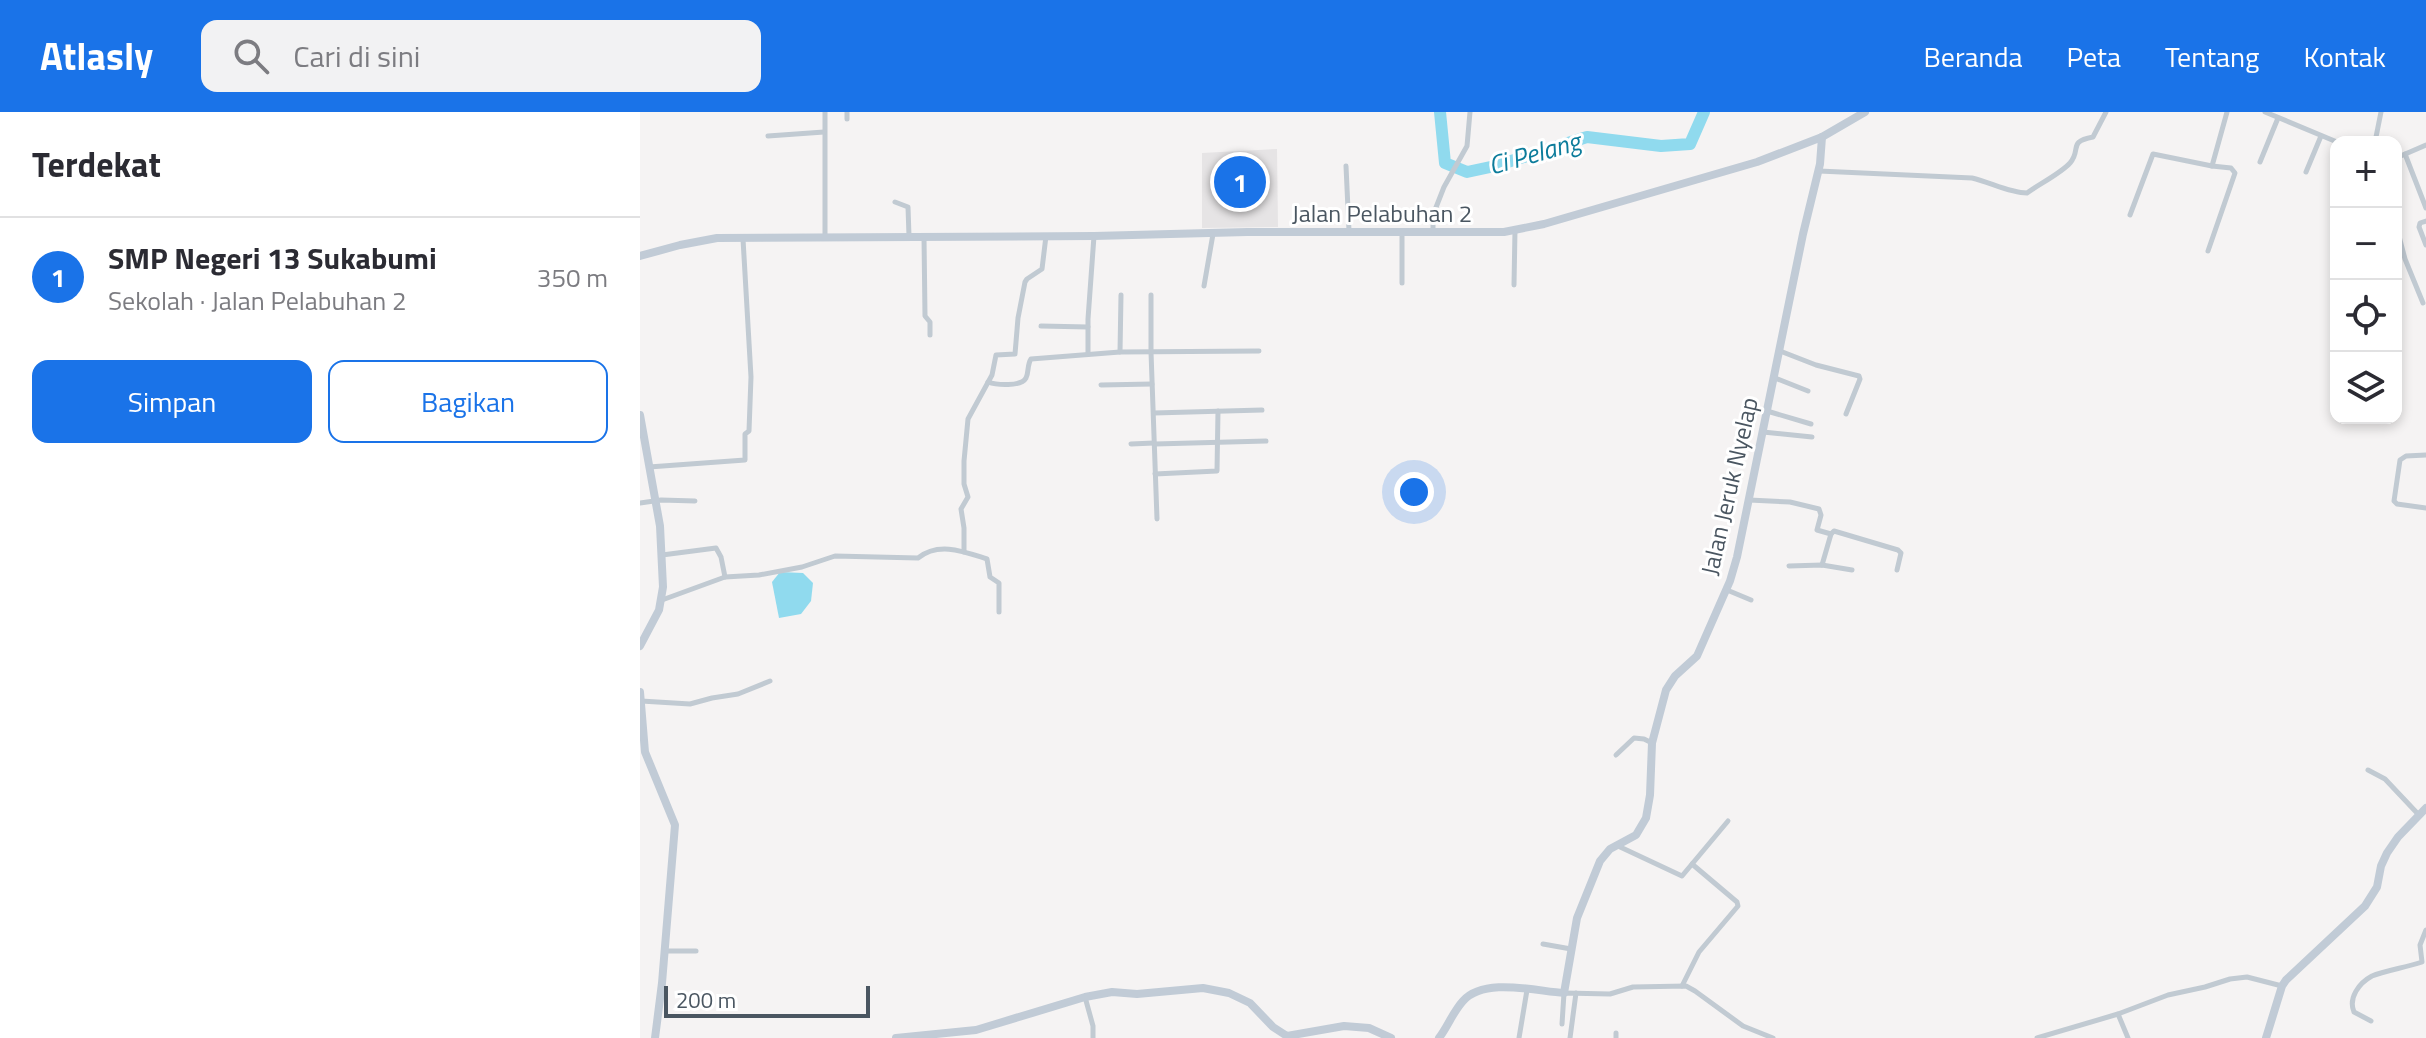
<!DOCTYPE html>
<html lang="id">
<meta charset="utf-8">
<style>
:root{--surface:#fff;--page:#f2f2f3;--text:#2b2b33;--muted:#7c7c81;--line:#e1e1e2;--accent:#1a73e8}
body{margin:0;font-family:"Titillium Web",sans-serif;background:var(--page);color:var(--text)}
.controls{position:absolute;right:24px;top:24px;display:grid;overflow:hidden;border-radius:16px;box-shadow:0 4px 12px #0003}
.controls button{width:72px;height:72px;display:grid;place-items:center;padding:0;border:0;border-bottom:2px solid var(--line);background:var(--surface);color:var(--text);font:40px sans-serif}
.scale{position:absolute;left:24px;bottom:20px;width:206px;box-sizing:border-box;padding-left:8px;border:4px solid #4a5661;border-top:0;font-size:22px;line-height:28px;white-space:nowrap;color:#4a5661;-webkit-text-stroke:6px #fff;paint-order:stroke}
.you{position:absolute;left:774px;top:380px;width:28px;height:28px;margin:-20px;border:6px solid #fff;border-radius:50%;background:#1a73e8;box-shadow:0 0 0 12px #1a73e833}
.badge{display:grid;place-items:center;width:52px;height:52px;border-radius:50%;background:var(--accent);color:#fff;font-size:26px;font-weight:700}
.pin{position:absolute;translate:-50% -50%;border:4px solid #fff;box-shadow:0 2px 8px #0006}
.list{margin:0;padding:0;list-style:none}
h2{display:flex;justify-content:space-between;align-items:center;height:104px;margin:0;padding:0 32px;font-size:34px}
h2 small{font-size:26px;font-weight:400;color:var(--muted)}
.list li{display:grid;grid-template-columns:52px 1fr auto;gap:24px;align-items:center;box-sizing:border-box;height:120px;padding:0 32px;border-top:2px solid var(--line)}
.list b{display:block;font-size:30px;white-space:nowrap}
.list p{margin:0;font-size:26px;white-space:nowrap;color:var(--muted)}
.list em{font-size:26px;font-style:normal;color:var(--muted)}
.actions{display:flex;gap:16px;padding:24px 32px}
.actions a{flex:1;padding:18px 0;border:2px solid var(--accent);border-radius:16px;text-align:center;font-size:28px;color:var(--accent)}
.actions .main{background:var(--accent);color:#fff}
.icon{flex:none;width:44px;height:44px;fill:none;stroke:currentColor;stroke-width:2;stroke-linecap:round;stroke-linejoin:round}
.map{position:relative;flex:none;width:1786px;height:926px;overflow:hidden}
header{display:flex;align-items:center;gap:48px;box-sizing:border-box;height:112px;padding:0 40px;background:var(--accent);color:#fff}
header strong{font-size:38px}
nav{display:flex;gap:44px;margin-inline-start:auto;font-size:28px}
.search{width:560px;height:72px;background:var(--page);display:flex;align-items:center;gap:20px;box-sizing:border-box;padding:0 28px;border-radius:16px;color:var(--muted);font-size:30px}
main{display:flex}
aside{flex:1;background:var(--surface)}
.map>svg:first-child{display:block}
</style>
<header>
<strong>Atlasly</strong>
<div class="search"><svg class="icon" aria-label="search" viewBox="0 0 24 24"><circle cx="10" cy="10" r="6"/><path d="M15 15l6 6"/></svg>Cari di sini</div>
<nav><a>Beranda</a><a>Peta</a><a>Tentang</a><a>Kontak</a></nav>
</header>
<main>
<aside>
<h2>Terdekat<small></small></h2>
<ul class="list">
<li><span class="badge">1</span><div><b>SMP Negeri 13 Sukabumi</b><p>Sekolah · Jalan Pelabuhan 2</p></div><em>350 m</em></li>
</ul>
<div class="actions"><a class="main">Simpan</a><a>Bagikan</a></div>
</aside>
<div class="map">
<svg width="1786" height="926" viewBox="0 0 1786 926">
<rect width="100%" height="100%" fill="#f5f3f3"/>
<path fill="#e6e4e5" d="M637,37L638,115L562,116V41Z"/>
<path fill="#90daee" d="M140,460L163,461L173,471L171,489L161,502L139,506L132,470Z"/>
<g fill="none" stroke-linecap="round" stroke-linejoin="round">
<path stroke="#90daee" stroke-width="12" d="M800,0L805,51L827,60L855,54L947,25L1021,34L1050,32L1064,0"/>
<g stroke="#c1cad2" stroke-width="5">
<path d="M185,0V125"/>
<path d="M207,0V7"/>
<path d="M1625,0L1697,30"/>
<path d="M128,24L184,20"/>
<path d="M1735,30L1741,0"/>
<path d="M1765,42L1786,96"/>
<path d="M1756,46L1786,33"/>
<path d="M1620,50L1638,6"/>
<path d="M706,54L709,119"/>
<path d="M1179,59L1332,66C1350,70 1369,81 1387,81C1399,72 1420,62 1430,51C1442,37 1427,30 1453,25L1466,0"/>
<path d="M1666,60L1681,24"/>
<path d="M255,90L268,95L269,124"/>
<path d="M1490,103L1513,42L1572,54L1587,0"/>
<path d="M1786,109L1780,111L1779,115L1786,133"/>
<path d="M1756,113L1765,147L1783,191"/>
<path d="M762,120V171"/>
<path d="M793,120V103L804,75L827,34L830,0"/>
<path d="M284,125L285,204L290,210V223"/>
<path d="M1568,139L1595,61L1591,56L1572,54"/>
<path d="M874,173L875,118"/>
<path d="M564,174L573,122"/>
<path d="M511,183V240L517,407"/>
<path d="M401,214L448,215"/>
<path d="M1140,239L1176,253L1219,264L1220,267L1206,302"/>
<path d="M480,240L481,183"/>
<path d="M448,242V207L454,124"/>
<path d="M1135,266L1168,279"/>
<path d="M348,270C356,273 381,275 386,266C389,260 387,253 391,247L480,240L619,239"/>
<path d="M461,273L512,272"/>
<path d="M1127,299L1171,312"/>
<path d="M514,301L622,298"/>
<path d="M1123,320L1172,325"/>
<path d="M491,332L514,331"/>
<path d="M515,332L626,329"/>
<path d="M1786,343L1766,344L1760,348L1754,389L1757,392L1786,396"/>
<path d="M9,355L105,348V322L109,319L111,265L103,127"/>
<path d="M515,362L577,359L578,299"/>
<path d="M1109,388L1150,390L1179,397L1181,403L1177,418L1191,422L1194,419L1258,438L1261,441L1257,458"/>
<path d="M0,391L21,388L55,389"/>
<path d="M324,440V416L321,397L328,385L324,372V349L328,307L352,263L356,243L375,242L378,206L385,170L387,167L402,157L406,124"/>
<path d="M22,443L76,436L81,445L85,465"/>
<path d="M1182,453L1191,422"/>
<path d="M1149,454L1182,453L1212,458"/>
<path d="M1087,478L1111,488"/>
<path d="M22,488L85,465L119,463L162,455L195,444L278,446C299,429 325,440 347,447L350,465L359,471V500"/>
<path d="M1,589L50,592L72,586L98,582L130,569"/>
<path d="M976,643L994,626L1004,627L1012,631"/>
<path d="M1728,658L1745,667L1778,702"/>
<path d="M978,734L1042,764L1088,709"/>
<path d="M903,832L931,837"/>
<path d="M25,839H56"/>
<path d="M1042,874L1059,840L1098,794L1097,790L1052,752"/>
<path d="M445,885L453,914V926"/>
<path d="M1478,902L1488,926"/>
<path d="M1731,909L1714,900C1708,886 1719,871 1732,864C1744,859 1768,855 1782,850L1780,833L1786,818"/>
<path d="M922,912L924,881L970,882L993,875L1046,874L1055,879L1103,914L1133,926"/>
<path d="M879,926L887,878"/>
<path d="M930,926L936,881"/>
<path d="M976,926V921"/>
<path d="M1397,926L1478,902L1528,883L1565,875L1590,867L1607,865L1642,874"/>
</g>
<g stroke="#c1cbd6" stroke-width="8">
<path d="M0,144L40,133L77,126L454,124L607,120H864L904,112L1117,50L1182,25L1225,0"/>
<path d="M0,303L20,414L23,475L19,498L0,534"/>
<path d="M0,580L5,640L35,713L22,871L15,926"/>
<path d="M256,926L336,918L445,885L472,880L497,882L563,876L589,881L610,891L633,915L647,924L704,914L729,916L751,926"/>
<path d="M799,926C808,914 813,900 823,889C844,865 895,879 924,881L937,806L960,749L970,737L996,723L1006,706L1010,683L1012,631L1026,578L1035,564L1057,544L1090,469L1097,445L1163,122L1180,52L1182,25"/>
<path d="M1626,926L1642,874L1646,868L1725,794L1737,775L1741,754L1747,741L1758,725L1786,696"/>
</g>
</g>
<g text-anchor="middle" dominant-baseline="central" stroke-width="6" stroke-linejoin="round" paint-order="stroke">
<g font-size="24" fill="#4a5661" stroke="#fff">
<text x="742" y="101">Jalan Pelabuhan 2</text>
<text transform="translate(1089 374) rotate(-77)">Jalan Jeruk Nyelap</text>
</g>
<g font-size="26" font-style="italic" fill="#0c7c9b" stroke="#fff">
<text transform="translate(894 41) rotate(-16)">Ci Pelang</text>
</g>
</g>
</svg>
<div class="controls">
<button>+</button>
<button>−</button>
<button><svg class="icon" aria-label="locate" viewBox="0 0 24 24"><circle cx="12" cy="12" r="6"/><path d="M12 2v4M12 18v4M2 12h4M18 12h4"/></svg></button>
<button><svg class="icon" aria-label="layers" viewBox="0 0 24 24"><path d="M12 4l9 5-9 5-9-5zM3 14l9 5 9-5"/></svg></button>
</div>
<div class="scale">200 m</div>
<div class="you"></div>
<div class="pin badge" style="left:600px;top:70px">1</div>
</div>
</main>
